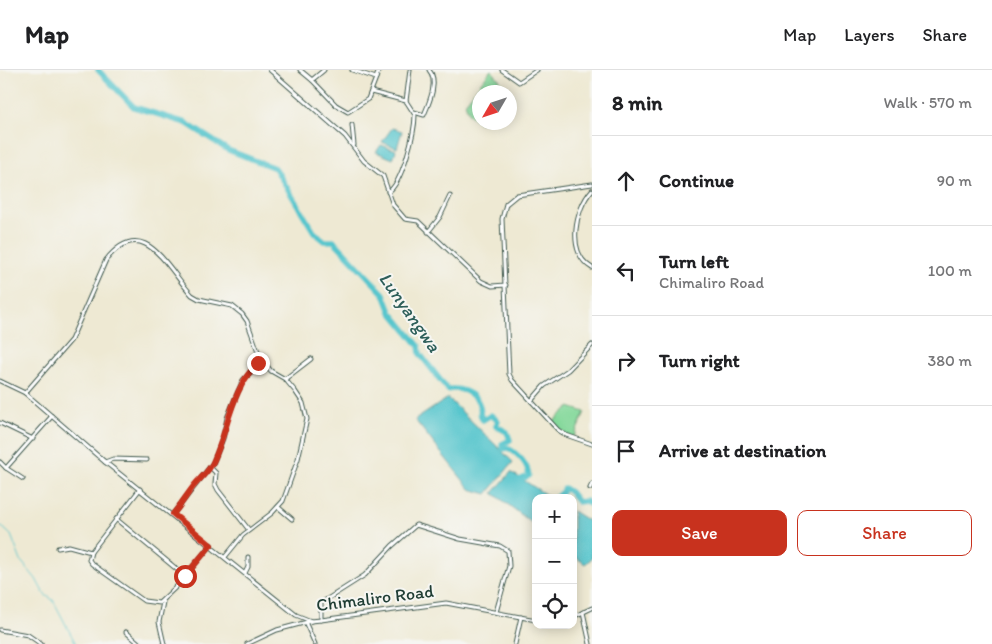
<!DOCTYPE html>
<meta charset="utf-8">
<style>
:root{--surface:#fff;--page:#f6f6f6;--text:#202124;--muted:#757577;--line:#e0e0e0;--accent:#c8321e}
body{margin:0;font-family:Itim,sans-serif;background:var(--page);color:var(--text)}
.controls{position:absolute;right:15px;bottom:15px;display:grid;overflow:hidden;border-radius:10px;box-shadow:0 2px 12px #0003}
.controls button{width:45px;height:45px;display:grid;place-items:center;padding:0;border:0;border-bottom:1px solid var(--line);background:var(--surface);color:var(--text);font:25px sans-serif}
.compass{position:absolute;left:472px;top:15px;width:45px;height:45px;border-radius:50%;background:var(--surface);box-shadow:0 2px 12px #0003;rotate:231deg}
.stop{position:absolute;width:15px;height:15px;margin:-11px;border:4px solid #c8321e;border-radius:50%;background:#fff}
.stop.end{background:#c8321e;border-color:#fff;box-shadow:0 1px 5px #0008}
.list{margin:0;padding:0;list-style:none}
h2{display:flex;justify-content:space-between;align-items:center;height:65px;margin:0;padding:0 20px;font-size:21px}
h2 small{font-size:16px;font-weight:400;color:var(--muted)}
.list li{display:grid;grid-template-columns:32px 1fr auto;gap:15px;align-items:center;box-sizing:border-box;height:90px;padding:0 20px;border-top:1px solid var(--line)}
.list b{display:block;font-size:19px;white-space:nowrap}
.list p{margin:0;font-size:16px;white-space:nowrap;color:var(--muted)}
.list em{font-size:16px;font-style:normal;color:var(--muted)}
.actions{display:flex;gap:10px;padding:15px 20px}
.actions a{flex:1;padding:11px 0;border:1px solid var(--accent);border-radius:10px;text-align:center;font-size:18px;color:var(--accent)}
.actions .main{background:var(--accent);color:#fff}
.icon{flex:none;width:28px;height:28px;fill:none;stroke:currentColor;stroke-width:2;stroke-linecap:round;stroke-linejoin:round}
.map{position:relative;flex:none;width:592px;height:574px;overflow:hidden}
header{display:flex;align-items:center;gap:30px;box-sizing:border-box;height:70px;padding:0 25px;background:var(--surface);border-bottom:1px solid var(--line)}
header strong{font-size:24px}
nav{display:flex;gap:28px;margin-inline-start:auto;font-size:18px}
main{display:flex}
aside{flex:1;background:var(--surface)}
.map>svg:first-child{display:block}
</style>
<header>
<strong>Map</strong>
<nav><a>Map</a><a>Layers</a><a>Share</a></nav>
</header>
<main>
<div class="map">
<svg width="592" height="574" viewBox="0 0 592 574">
<rect width="100%" height="100%" fill="#f6f6f2"/>
<filter id="ink" filterUnits="userSpaceOnUse"><feTurbulence type="fractalNoise" baseFrequency=".02" numOctaves="2"/><feDisplacementMap in="SourceGraphic" scale="10" xChannelSelector="R" yChannelSelector="G"/><feConvolveMatrix kernelMatrix="1 2 1 2 8 2 1 2 1" color-interpolation-filters="sRGB"/></filter>
<filter id="wash" filterUnits="userSpaceOnUse"><feTurbulence type="fractalNoise" baseFrequency=".0096" numOctaves="4" result="noise"/><feDisplacementMap in="SourceGraphic" scale="20" xChannelSelector="R" yChannelSelector="G"/><feGaussianBlur stdDeviation="1.12" result="paint"/><feColorMatrix in="noise" values="0 0 0 0 0 0 0 0 0 0 0 0 0 0 0 0 0 1.4 0 .05"/><feComposite in="paint" operator="in"/></filter>
<g filter="url(#wash)">
<rect width="100%" height="100%" fill="#eee9d3"/>
<g fill="#83d89a" stroke="#518a67">
<path d="M491,0L514,26L510,33V22H480V52L486,53H479L469,44L465,33Z"/>
<path d="M569,337L585,342L574,367L565,364L552,353Z"/>
</g>
<g fill="#59c6cd" stroke="#3c8280">
<path d="M392,58L402,61L397,78L382,72Z"/>
<path d="M381,75L396,80L393,89L376,82Z"/>
<path d="M448,328L513,392L487,424L470,419L415,350Z"/>
<path d="M511,402L551,428H536V456L493,423Z"/>
<path d="M573,441L592,453V488L585,494L573,485Z"/>
</g>
<g fill="none" stroke-linecap="round" stroke-linejoin="round">
<path stroke="#59c6cd" stroke-width="1" d="M0,455L11,465L21,491L36,509L44,524L53,530L76,574"/>
<g stroke="#59c6cd" stroke-width="5.5">
<path d="M98,0L134,37L186,53L228,80L275,98L314,162L325,171H334L384,224L391,242L419,276L420,284L448,320C462,315 484,328 480,344L483,350L491,345L498,351L496,356L507,362L510,370L502,374L503,379L508,378C518,384 528,394 529,406L519,410L518,413"/>
<path d="M555,428L562,422L564,418L570,422L578,432L586,431L592,436"/>
</g>
</g>
</g>
<g filter="url(#ink)">
<g fill="none" stroke-linecap="round" stroke-linejoin="round">
<defs>
<g id="minor">
<path d="M270,0L345,66L364,91L383,106L393,135L405,149L418,151L481,211L492,216L506,215"/>
<path d="M300,0L312,10"/>
<path d="M324,0L312,10L336,35L348,42L368,29L379,0"/>
<path d="M352,0L376,8"/>
<path d="M502,0L519,12L537,0"/>
<path d="M371,22L406,31L415,45C415,62 402,114 388,122"/>
<path d="M406,31L410,0"/>
<path d="M414,42L424,45C429,33 439,11 429,0"/>
<path d="M352,55L354,75"/>
<path d="M592,114L517,125L506,134L502,149L509,304L512,310L558,360L566,365L592,374"/>
<path d="M592,120C575,139 566,183 592,198"/>
<path d="M428,162L440,147L450,126"/>
<path d="M285,309L311,289"/>
<path d="M0,311L25,323L105,392L296,545L311,551L321,550L446,533L536,550"/>
<path d="M25,323L71,270L106,190C144,143 166,197 192,225L199,229L232,236L242,244L247,251L260,287L271,301L285,309L295,321L303,333L307,349L298,389L283,431L272,443L243,465L225,487"/>
<path d="M531,331L544,316L568,300L592,275"/>
<path d="M0,353L33,369"/>
<path d="M0,392L6,398"/>
<path d="M105,392L113,389L147,390"/>
<path d="M210,397L216,403L215,414L218,420L249,460"/>
<path d="M23,409L6,398L52,346"/>
<path d="M590,418L592,414"/>
<path d="M140,419L91,482L89,490L92,494L144,531L159,533L176,517L211,475"/>
<path d="M278,437L292,449"/>
<path d="M173,444L213,393L223,368L227,348L243,310L263,291"/>
<path d="M116,449L185,506"/>
<path d="M58,478L69,476L91,482"/>
<path d="M245,503L248,497V487"/>
<path d="M163,532L159,552L164,574"/>
<path d="M583,542L590,574"/>
<path d="M573,547L592,538"/>
<path d="M321,550V533L365,505L392,476L416,455L460,469L500,476L508,481L509,496L496,542"/>
<path d="M306,554L315,574"/>
<path d="M0,560L28,565L41,574"/>
<path d="M126,562L140,574"/>
<path d="M247,574L277,560L311,551"/>
<path d="M515,574L521,547"/>
</g>
</defs>
<use href="#minor" stroke="#3e574c" stroke-width="5"/>
<use href="#minor" stroke="#fff" stroke-width="3"/>
</g>
</g>
<g fill="none" stroke-linecap="round" stroke-linejoin="round" filter="url(#ink)">
<path stroke="#c8321e" stroke-width="6" d="M185,506L211,475L173,444C181,435 186,426 193,417C200,408 210,401 214,390C229,357 231,319 258,293"/>
</g>
<g text-anchor="middle" dominant-baseline="central" stroke-width="4" stroke-linejoin="round" paint-order="stroke">
<g font-size="18" fill="#1f3d34" stroke="#f6f6f2">
<text transform="translate(375 528) rotate(-7)">Chimaliro Road</text>
</g>
<g font-size="19" font-style="italic" fill="#2e5f5a" stroke="#f6f6f2">
<text transform="translate(410 242) rotate(55)">Lunyangwa</text>
</g>
</g>
</svg>
<div class="controls">
<button>+</button>
<button>−</button>
<button><svg class="icon" aria-label="locate" viewBox="0 0 24 24"><circle cx="12" cy="12" r="6"/><path d="M12 2v4M12 18v4M2 12h4M18 12h4"/></svg></button>
</div>
<svg class="compass" viewBox="-18 -18 36 36"><path d="M0-13l5 13h-10z" fill="#e53935"/><path d="M0 13l5-13h-10z" fill="#757577"/></svg>
<div class="stop" style="left:185px;top:506px"></div>
<div class="stop end" style="left:258px;top:293px"></div>
</div>
<aside>
<h2>8 min<small>Walk · 570 m</small></h2>
<ul class="list">
<li><svg class="icon" aria-label="ahead" viewBox="0 0 24 24"><path d="M12 20V5M6 11l6-6 6 6"/></svg><div><b>Continue</b></div><em>90 m</em></li>
<li><svg class="icon" aria-label="left" viewBox="0 0 24 24"><path d="M17 20v-9H6M10 6l-5 5 5 5"/></svg><div><b>Turn left</b><p>Chimaliro Road</p></div><em>100 m</em></li>
<li><svg class="icon" aria-label="right" viewBox="0 0 24 24"><path d="M7 20v-9h11M14 6l5 5-5 5"/></svg><div><b>Turn right</b></div><em>380 m</em></li>
<li><svg class="icon" aria-label="arrive" viewBox="0 0 24 24"><path d="M6 21V4h12l-3 4 3 4H6"/></svg><div><b>Arrive at destination</b></div></li>
</ul>
<div class="actions"><a class="main">Save</a><a>Share</a></div>
</aside>
</main>
